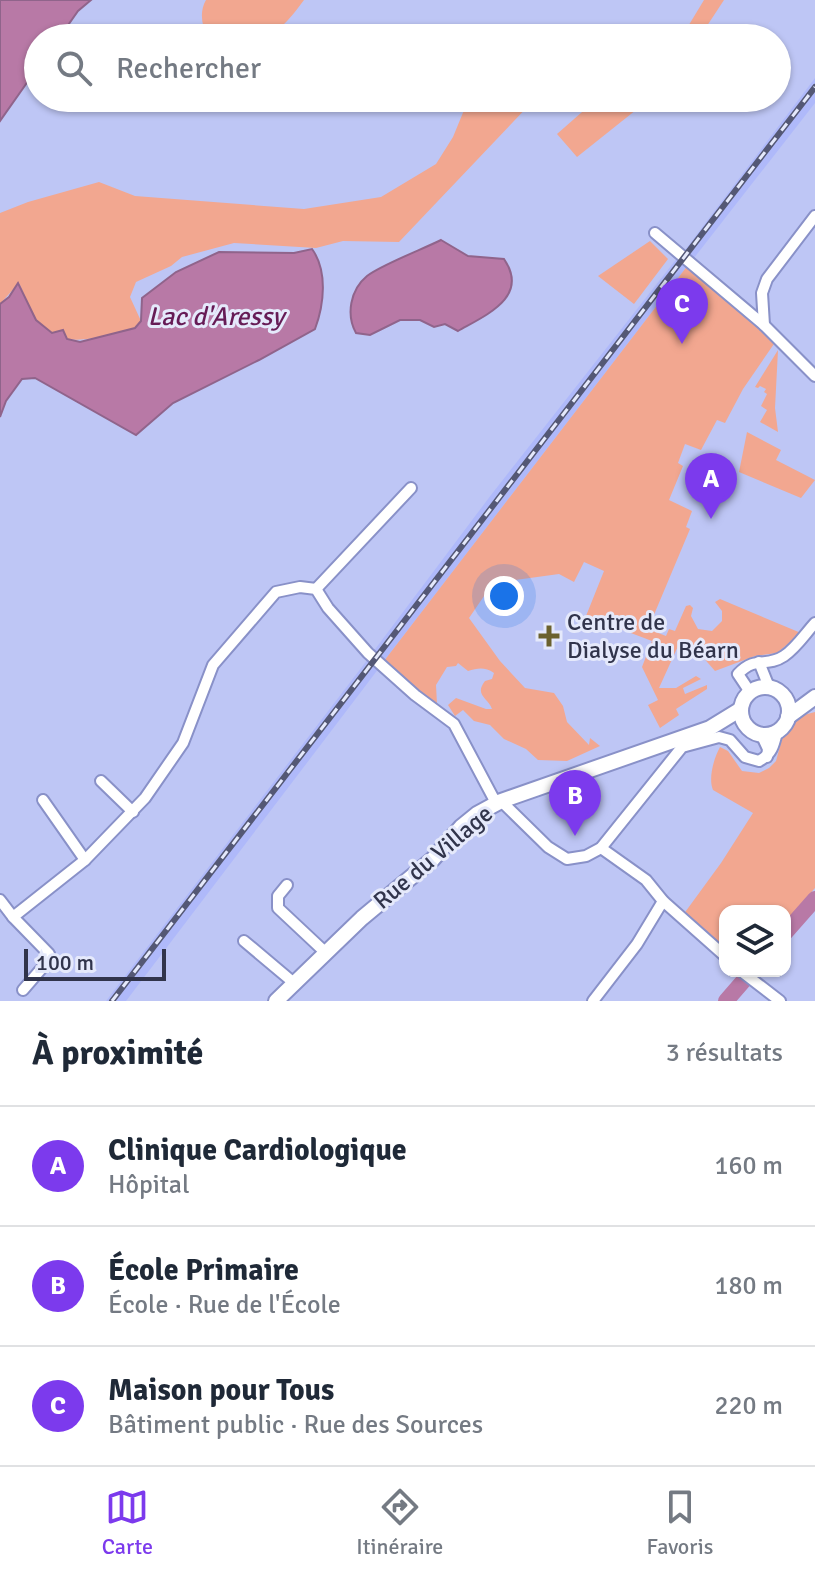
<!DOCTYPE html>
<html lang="fr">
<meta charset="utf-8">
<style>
:root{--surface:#fff;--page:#f2f2f3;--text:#1f2937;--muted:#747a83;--line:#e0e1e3;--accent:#7c3aed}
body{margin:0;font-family:Signika,sans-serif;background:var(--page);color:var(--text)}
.controls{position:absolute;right:24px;bottom:24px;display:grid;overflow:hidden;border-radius:16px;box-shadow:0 2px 6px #0004}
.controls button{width:72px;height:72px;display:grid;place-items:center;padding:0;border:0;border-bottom:2px solid var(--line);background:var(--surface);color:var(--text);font:40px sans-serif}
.scale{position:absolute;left:24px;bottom:20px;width:142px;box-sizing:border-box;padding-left:8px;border:4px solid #31344b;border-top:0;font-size:22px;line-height:28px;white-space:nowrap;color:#31344b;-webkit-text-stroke:6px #e5e9fb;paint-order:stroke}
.you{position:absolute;left:504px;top:596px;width:28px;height:28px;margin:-20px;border:6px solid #fff;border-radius:50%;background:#1a73e8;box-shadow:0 0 0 12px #1a73e833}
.badge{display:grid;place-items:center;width:52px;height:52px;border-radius:50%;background:var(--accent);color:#fff;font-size:26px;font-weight:700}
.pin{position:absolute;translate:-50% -66px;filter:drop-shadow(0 2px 4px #0008)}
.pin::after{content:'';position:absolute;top:42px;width:28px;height:24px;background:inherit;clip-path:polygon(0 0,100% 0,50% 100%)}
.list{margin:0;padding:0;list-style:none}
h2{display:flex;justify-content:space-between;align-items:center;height:104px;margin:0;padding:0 32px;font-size:34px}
h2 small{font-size:26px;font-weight:400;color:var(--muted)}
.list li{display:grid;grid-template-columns:52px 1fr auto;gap:24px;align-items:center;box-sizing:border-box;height:120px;padding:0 32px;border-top:2px solid var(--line)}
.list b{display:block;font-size:30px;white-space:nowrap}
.list p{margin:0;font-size:26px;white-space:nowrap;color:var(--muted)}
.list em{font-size:26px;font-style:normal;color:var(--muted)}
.icon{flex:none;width:44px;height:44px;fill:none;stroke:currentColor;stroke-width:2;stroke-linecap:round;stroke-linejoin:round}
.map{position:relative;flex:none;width:815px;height:1001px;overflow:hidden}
.search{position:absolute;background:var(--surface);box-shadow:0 2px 6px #0004;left:24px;right:24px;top:24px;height:88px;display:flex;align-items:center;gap:20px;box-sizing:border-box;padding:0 28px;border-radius:44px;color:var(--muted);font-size:30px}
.sheet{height:464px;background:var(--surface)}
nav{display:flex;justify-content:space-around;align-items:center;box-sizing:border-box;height:112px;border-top:2px solid var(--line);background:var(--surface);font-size:22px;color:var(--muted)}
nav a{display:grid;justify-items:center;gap:4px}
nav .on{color:var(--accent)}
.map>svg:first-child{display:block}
</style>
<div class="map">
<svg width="815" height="1001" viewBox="0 0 815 1001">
<rect width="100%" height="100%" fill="#bec6f5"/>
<g fill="#afb9fa">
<path d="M815,78V103L694,258L685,250Z"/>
<path d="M678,257L688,265L384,661L373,652L491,495Z"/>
<path d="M368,659L379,668L126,1001H106Z"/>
</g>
<g fill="#f2a790">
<path d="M206,0H304C270,47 261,38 207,38C202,25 199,12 206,0Z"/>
<path d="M704,0H724L699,38H681Z"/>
<path d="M469,98L534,100L399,242L343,241L316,248L234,243L182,257L171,266L136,282L130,297L141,321L135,328C103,336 57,354 35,318C29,307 24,294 19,283L0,304V213L28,202L99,182L135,196L304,209L381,197L436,164L453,137Z"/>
<path d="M598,98H651L577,157L557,134Z"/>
<path d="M650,241L668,259L634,304L598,276Z"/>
<path d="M688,265L776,341L743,389L725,423L717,420L701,450L685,444L678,463L683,466L669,500L692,511L686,527L690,529L648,629L666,636L669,629L675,631L686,606L690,605L693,608L691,616L698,629L712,631L722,621V611L715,602L720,599L801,633L777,653L755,656L715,671L701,655L679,644L659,688H676L696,676L701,679L683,688L685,694L707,685V689L676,709L679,715L660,728L648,705L658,700L642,667L652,641L586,616L604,571L584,562L574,582L559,574L493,583L469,618L500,661L525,688L554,693L563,706L567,722L589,745L590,738L600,746L567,761L538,760L526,749L504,739L490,725L474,721L463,710L455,716L448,705L456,698L486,709H492C488,698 474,695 485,681L492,679L494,673C485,667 478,668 468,671L458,663L456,666L447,667L436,685L437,704H432L384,661Z"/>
<path d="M778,350L775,408L778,432L760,422L767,410L761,406L767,394L764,392L766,389L760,386L758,388L755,387Z"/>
<path d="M747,432L781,450L776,460L815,480L801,498L739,472Z"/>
<path d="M815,712V888L785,922V911H725V952L683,915L721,863L753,813L713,790C708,778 714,758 720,747L728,751L742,771L759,773L769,768L776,761L782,739L800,716Z"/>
</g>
<g fill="#b879a6" stroke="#90648b" stroke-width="2">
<path d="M0,0H91L78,11L59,38H38V67L0,121Z"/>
<path d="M441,240L468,256L504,259C530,297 486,315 458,331L445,324L434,327L420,320H400L370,335L356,333C346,315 350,290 367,276C381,265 423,249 441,240Z"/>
<path d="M312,249C328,271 324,305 315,329L259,360L173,403L136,435L35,378L22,379L6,401L0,417V304L9,297L18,283L36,320L52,333L63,330L67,339L80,342L135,328L141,321L142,298L176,272L219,252L294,253Z"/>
</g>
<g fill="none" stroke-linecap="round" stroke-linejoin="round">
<g stroke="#b879a6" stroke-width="16">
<path d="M785,933L815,899"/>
<path d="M726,1001L752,971"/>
</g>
<defs>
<g id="minor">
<path d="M655,233L764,325L815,376"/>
<path d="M764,325L762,293L767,279L815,216"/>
<path d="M316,589L411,488"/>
<path d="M759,662L769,687"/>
<path d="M750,692L738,674C756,655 766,668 784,656C796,648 805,634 815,623"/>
<path d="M761,734L768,749L767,757"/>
<path d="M101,781L133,812"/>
<path d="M43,800L85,860"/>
<path d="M501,801L548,847L567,859L586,856L601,848L682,747L719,737L730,740L745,757L759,761C772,754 774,745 777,732"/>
<path d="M601,848L646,880L663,901L725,956"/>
<path d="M287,885L278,896V908L326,953"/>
<path d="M0,900L13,917L85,860L145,798L183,743L213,665L276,592L300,587L316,589L328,608L368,653L415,695L454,724L496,803"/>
<path d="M13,917L49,954L48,961L23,990"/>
<path d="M244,941L294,983"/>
<path d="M741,971L780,1001"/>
<path d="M593,1001L637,944L663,901"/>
</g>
<g id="secondary">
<circle cx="765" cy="711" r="24"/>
<path d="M788,717L815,697"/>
<path d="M276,1001L362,918L433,859L461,827L477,814L501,801L710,728L741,709"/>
</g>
</defs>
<use href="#minor" stroke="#8991c8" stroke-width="14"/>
<use href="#secondary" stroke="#8991c8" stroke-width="18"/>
<use href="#minor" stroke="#fff" stroke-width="10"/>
<use href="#secondary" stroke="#fff" stroke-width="14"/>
<defs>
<path id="rail" d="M112,1001L815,87"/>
</defs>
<use href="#rail" stroke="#545875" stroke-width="6"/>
<use href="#rail" stroke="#e5e9fb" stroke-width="3" stroke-dasharray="9" stroke-linecap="butt"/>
</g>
<path fill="#6b612d" stroke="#e5e9fb" stroke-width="3" d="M545 624h8v8h8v8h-8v8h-8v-8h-8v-8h8z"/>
<g text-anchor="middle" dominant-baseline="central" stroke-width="6" stroke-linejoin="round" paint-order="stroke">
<g font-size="24" fill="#31344b" stroke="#e5e9fb" text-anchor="start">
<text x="567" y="622">Centre de<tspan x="567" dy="28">Dialyse du Béarn</tspan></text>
</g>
<g font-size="24" fill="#31344b" stroke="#e5e9fb">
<text transform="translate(433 857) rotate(-40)">Rue du Village</text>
</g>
<g font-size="26" font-style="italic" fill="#661b56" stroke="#e5e9fb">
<text x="216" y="317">Lac d'Aressy</text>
</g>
</g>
</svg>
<div class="controls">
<button><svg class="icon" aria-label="layers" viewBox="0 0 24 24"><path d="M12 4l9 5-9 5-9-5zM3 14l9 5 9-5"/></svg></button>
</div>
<div class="scale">100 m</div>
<div class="you"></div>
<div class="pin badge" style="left:711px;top:519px">A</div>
<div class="pin badge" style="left:575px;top:836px">B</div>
<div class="pin badge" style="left:682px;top:344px">C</div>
<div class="search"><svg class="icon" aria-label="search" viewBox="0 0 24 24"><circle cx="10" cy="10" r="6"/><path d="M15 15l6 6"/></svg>Rechercher</div>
</div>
<section class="sheet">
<h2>À proximité<small>3 résultats</small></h2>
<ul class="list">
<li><span class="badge">A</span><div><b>Clinique Cardiologique</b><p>Hôpital</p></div><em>160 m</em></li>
<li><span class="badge">B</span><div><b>École Primaire</b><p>École · Rue de l'École</p></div><em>180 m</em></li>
<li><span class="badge">C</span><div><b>Maison pour Tous</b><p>Bâtiment public · Rue des Sources</p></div><em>220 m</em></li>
</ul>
</section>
<nav>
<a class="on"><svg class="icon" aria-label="map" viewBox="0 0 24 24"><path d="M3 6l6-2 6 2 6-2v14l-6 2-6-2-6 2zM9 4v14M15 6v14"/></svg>Carte</a>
<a><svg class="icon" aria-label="directions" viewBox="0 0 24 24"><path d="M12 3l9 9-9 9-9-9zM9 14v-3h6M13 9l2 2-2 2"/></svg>Itinéraire</a>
<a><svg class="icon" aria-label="saved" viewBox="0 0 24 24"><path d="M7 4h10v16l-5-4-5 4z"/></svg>Favoris</a>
</nav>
